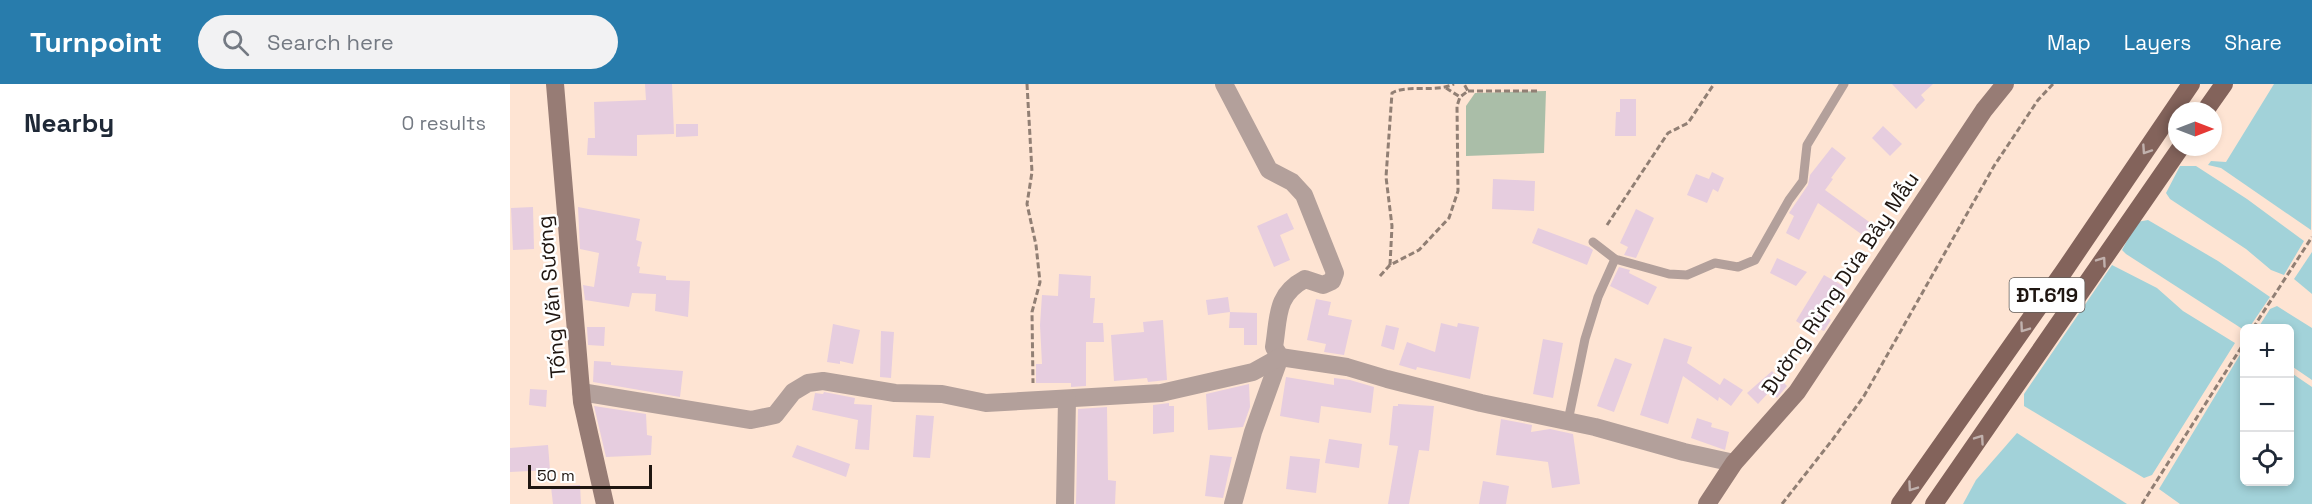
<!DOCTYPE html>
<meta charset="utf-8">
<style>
:root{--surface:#fff;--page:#f2f2f3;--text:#1f2937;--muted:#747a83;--line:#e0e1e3;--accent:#287cac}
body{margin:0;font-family:"Space Grotesk",sans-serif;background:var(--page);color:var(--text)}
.controls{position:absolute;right:18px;bottom:18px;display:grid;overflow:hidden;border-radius:9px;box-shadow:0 3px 9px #0003}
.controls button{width:54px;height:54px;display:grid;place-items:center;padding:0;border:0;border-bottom:2px solid var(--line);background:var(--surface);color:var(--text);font:30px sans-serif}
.compass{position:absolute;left:1658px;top:18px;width:54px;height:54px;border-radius:50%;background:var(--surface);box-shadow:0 3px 9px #0003;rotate:90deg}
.scale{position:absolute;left:18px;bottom:15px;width:124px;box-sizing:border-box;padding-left:6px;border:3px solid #1f1611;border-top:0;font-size:16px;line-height:21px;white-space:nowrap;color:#1f1611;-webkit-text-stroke:4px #fff;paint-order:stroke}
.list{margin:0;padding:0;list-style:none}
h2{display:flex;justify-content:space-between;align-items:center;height:78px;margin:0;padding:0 24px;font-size:26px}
h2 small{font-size:20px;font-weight:400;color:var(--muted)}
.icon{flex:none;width:33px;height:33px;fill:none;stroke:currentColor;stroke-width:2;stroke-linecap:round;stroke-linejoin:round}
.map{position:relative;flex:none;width:1802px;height:420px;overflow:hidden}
header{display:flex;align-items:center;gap:36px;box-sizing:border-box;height:84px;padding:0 30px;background:var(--accent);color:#fff}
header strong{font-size:28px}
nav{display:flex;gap:33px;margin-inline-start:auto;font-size:21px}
.search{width:420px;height:54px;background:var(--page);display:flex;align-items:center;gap:15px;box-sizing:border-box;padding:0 21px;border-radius:33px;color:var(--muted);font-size:22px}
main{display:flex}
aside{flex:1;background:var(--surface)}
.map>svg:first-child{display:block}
</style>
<header>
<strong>Turnpoint</strong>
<div class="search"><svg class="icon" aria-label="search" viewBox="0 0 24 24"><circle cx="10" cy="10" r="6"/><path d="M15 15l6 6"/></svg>Search here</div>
<nav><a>Map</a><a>Layers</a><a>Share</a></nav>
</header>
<main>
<aside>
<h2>Nearby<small>0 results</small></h2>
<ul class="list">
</ul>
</aside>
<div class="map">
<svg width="1802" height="420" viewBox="0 0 1802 420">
<rect width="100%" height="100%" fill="#fee4d3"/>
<path fill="#aabea8" d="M1036,7L1034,69L956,72V22L965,9Z"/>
<g fill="#a2d2d9">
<path d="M1764,0H1802L1801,146L1711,84L1698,81L1701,77L1716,78Z"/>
<path d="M1670,82H1686L1737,115L1794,157L1774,191L1761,186L1736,165L1660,115L1656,109Z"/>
<path d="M1638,136L1708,177L1760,213L1739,244L1734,246L1616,170L1612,166L1627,138Z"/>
<path d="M1802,168V210L1784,195Z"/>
<path d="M1602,181L1647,204L1673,227L1725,259L1642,391L1634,394L1514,322V310Z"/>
<path d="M1767,222L1802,244V296L1780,281V244H1748L1760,225Z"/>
<path d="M1731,269H1734V398H1780V288L1802,303V420H1670L1649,405Z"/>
<path d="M1507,349L1617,420H1453L1466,396Z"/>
</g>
<g fill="#e6cddf">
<path d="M135,0H162L164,50L127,51V72L77,71L78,54H85L84,18L136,16Z"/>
<path d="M1382,0H1423L1411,11L1415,16L1406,25Z"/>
<path d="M1110,15H1126V52H1105L1106,28H1110Z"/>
<path d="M166,40H188V52L166,53Z"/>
<path d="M1373,42L1392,60L1380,72L1362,54Z"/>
<path d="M1322,63L1336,74L1321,94L1323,95L1315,106L1362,140L1354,152L1308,119L1289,156L1276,149L1284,132L1279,129L1298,101L1300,91Z"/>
<path d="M1202,88L1214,94L1208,108L1203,105L1197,119L1177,111L1186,90L1199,95Z"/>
<path d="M983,95L1025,97L1024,127L982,125Z"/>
<path d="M23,123L24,165L3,166L1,124Z"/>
<path d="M68,123L130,135L126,156L132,158L127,182L130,183L129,189L156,192V196L180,197L178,233L145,227L146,210L122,209L119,223L75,216L73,201L84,203L89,169L70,165Z"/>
<path d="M1126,125L1144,134L1126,174L1114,171L1118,163L1110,159Z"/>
<path d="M777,129L784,145L770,151L780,176L764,183L747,142Z"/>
<path d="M1028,144L1079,163L1083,166L1077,181L1022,159Z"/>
<path d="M1267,174L1297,188L1286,202L1260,189Z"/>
<path d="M1109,183L1120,186L1119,189L1147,203L1138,221L1100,202Z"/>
<path d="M549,190L581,192L580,214H585L583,239H593L594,258H576V302L561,303V299H526V280H532L530,241L532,211L548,212Z"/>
<path d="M1314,191L1335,203L1317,233L1321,236L1314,247L1309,245L1306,250L1286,237Z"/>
<path d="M718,213L720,228L698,231L696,216Z"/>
<path d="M806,215L821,218L818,231L842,236L834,271L814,268L816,260L797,256Z"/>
<path d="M720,228L747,229V261H734V244H719Z"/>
<path d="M653,236L657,296L638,298L637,294L604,297L601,251L634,248L633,238Z"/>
<path d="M931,239L947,243L948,239L969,243L960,295L907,283L906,286L889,281L897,258L925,268Z"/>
<path d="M323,240L350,246L343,280L330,277V280L317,278Z"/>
<path d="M876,241L889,244L884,266L871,262Z"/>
<path d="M77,243H95L94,262L78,261Z"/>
<path d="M371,247L384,248L381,294L370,293Z"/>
<path d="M1154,254L1182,263L1177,279L1210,301L1214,294L1233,306L1221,322L1209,313L1208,317L1173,292L1158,340L1130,331Z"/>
<path d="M1033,255L1053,259L1043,314L1023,310Z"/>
<path d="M1105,274L1122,280L1104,328L1087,322Z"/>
<path d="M84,277L101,278V281L173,287L170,313L83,298Z"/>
<path d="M1262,287L1277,302L1267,314L1260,307L1248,320L1237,309Z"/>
<path d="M776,293L824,301V294L840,296L864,303L861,329L811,322L809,339L770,332Z"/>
<path d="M739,300L740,323L733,343L698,346L696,310Z"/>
<path d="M20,305L37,306L36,323L19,321Z"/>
<path d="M314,308L345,314L344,320L362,321L359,366L345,365L348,336L302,326L305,309L313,310Z"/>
<path d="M659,319V322H664V348L643,350V321Z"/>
<path d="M888,320L924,322L919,367L909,366L899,420H878L888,362L879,361L883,322H888Z"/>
<path d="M84,322L136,330L137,351L142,352L141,371L96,373Z"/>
<path d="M597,323L598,396L606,397L605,420H566L568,325Z"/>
<path d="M406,331L424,332L420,374L403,373Z"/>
<path d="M1187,334L1202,339L1201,343L1219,348L1215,366L1181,354Z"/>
<path d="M991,335L1022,341L1021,348L1040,345L1063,350L1070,400L1042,404L1038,378L986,371Z"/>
<path d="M819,355L852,360L849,384L815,379Z"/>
<path d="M38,361L40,386L0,388V364Z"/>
<path d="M287,361L340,380L336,393L282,373Z"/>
<path d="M700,371L722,373L713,414L695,412Z"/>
<path d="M780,372L810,375L806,409L776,405Z"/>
<path d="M973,397L999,402L996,420H969Z"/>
<path d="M70,401L71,420H43L41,403Z"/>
</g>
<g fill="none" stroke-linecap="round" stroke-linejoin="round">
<g stroke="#917f74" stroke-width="3" stroke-dasharray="6 3" stroke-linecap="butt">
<path d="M517,0L522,88L517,120L526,161L530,198L522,228L523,299"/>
<path d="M936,4L950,13"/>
<path d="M958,7H1029"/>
<path d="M1097,141L1158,49L1178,39L1204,0"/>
<path d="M880,181L882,142L876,93L882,9C898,0 925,9 944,0"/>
<path d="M870,192L880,181L909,166L939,134L948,107L947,22L950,13L958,7L954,0"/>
<path d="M1743,244L1802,153"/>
<path d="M1272,420L1323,355L1354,312L1484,82L1528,16L1543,0"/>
<path d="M1632,420L1734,259"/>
</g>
<g stroke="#b3a09b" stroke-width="9">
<path d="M1083,158L1105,175L1159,190L1177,191L1205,179L1228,183L1245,176L1279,116L1293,97L1297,61L1334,0"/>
<path d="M1058,337L1075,255L1088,213L1105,175"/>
</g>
<g stroke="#b3a09b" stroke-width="18">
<path d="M714,0L759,86L782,98L794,111L825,189L822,197L813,201L795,195C765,211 769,233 764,263L770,273L743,348L723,420"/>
<path d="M71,308L241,336L265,331L283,308L298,299L313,297L385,309L432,310L476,319L582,313L651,309L743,288L770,273L837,283L877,295L971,319L1085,343L1174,368L1224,379"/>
<path d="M555,420L557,315"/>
</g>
<g stroke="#977c75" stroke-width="18">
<path d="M45,0L72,318L95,420"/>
<path d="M1197,420L1224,379L1287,308L1474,26L1495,0"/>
</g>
<g stroke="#83635b" stroke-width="18">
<path d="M1695,27L1714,0"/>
<path d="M1390,420L1554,187L1681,0"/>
<path d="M1424,420L1671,63"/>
</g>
</g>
<defs><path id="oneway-chevron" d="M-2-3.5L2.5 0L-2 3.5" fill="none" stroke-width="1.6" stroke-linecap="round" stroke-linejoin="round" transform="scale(1.5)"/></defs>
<g stroke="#c1b1ad">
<use href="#oneway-chevron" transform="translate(1636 66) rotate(124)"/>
<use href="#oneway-chevron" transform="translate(1592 177) rotate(-55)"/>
<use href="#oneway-chevron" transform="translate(1514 244) rotate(125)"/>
<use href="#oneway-chevron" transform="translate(1470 355) rotate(-55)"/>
<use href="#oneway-chevron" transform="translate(1402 403) rotate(125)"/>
</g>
<g text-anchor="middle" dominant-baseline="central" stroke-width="5" stroke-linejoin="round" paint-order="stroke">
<rect fill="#fff" stroke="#625c58" stroke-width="1.5" x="1499.5" y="194" width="75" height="34" rx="4.5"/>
<g font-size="20" font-weight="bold" fill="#1f1611">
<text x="1537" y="211">ĐT.619</text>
</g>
<g font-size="21" fill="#1f1611" stroke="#fff">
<text transform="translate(1330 199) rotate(-56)">Đường Rừng Dừa Bảy Mẫu</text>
<text transform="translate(41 213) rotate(-95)">Tống Văn Sương</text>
</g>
</g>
</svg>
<div class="controls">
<button>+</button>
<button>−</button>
<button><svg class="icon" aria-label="locate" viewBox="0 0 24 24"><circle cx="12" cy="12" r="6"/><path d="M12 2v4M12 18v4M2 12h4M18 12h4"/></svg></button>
</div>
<svg class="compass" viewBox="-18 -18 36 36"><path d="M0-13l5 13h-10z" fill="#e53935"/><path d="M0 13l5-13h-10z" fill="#747a83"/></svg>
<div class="scale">50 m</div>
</div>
</main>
